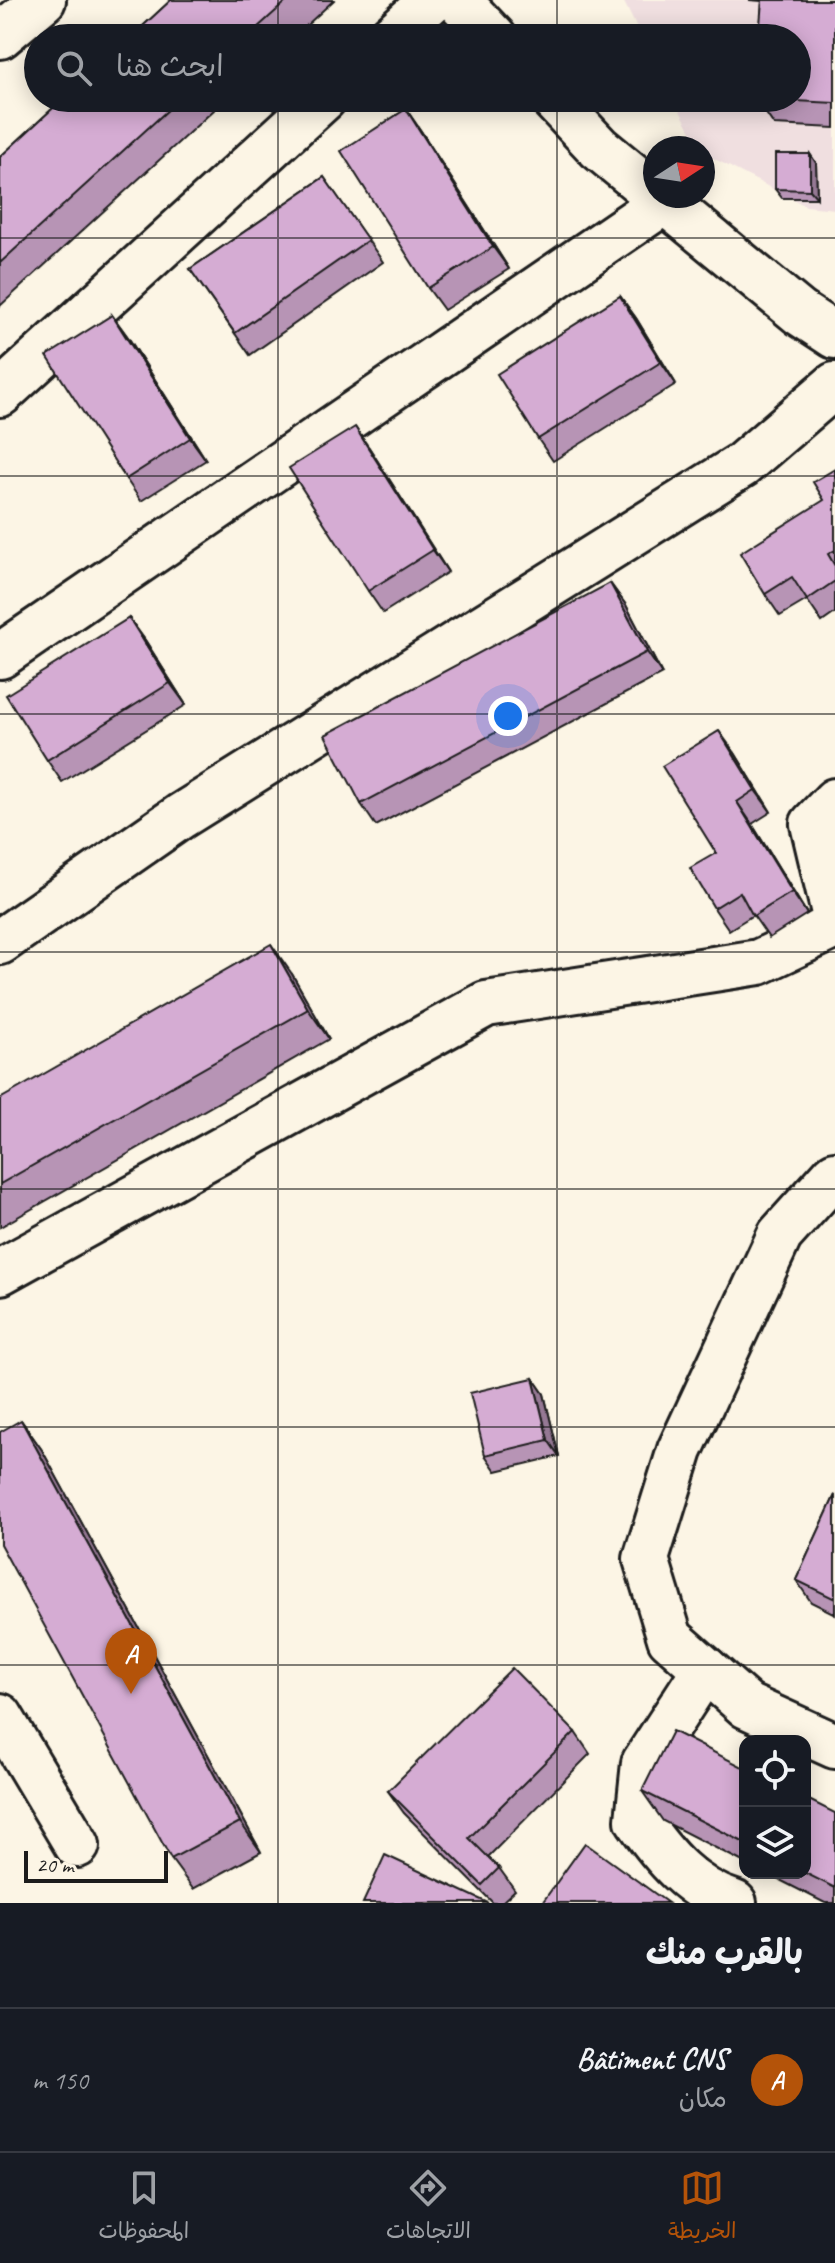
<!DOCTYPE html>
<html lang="ar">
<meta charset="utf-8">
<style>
:root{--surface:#171b24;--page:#242831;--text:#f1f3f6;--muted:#9ea1a6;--line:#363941;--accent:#b45309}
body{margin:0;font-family:Caveat,"Playpen Sans Arabic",sans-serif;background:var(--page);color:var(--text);direction:rtl}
.controls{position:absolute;right:24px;bottom:24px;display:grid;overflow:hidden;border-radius:16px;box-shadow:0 4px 20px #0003}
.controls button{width:72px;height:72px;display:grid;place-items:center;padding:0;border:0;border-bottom:2px solid var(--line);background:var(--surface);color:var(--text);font:40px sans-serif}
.compass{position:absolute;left:643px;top:136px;width:72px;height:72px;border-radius:50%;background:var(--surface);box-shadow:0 4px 20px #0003;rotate:78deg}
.scale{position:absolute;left:24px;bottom:20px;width:144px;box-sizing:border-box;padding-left:8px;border:4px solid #1c1c1c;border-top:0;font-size:22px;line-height:28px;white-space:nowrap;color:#1c1c1c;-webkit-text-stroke:6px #fcf5e5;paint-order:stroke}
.you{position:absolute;left:508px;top:716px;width:28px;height:28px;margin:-20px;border:6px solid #fff;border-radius:50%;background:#1a73e8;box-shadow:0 0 0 12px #1a73e833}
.badge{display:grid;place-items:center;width:52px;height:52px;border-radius:50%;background:var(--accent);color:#fff;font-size:26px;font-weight:700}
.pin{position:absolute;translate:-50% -66px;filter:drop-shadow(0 2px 4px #0008)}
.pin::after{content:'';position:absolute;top:42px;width:28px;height:24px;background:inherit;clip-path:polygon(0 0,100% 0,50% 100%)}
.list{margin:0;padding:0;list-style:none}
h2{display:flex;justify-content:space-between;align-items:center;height:104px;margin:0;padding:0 32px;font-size:34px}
h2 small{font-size:26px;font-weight:400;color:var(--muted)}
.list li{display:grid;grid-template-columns:52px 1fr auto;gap:24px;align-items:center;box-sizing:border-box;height:144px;padding:0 32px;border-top:2px solid var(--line)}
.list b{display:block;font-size:30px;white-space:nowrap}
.list p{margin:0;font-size:26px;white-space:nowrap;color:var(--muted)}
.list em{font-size:26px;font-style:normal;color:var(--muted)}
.icon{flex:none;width:44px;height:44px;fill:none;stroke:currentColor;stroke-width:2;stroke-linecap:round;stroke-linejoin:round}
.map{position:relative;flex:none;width:835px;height:1903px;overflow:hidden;direction:ltr}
.search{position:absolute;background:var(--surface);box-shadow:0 4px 20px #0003;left:24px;right:24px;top:24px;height:88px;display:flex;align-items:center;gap:20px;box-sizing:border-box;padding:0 28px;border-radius:44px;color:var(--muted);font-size:30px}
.sheet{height:248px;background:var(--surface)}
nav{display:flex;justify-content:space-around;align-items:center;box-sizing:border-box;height:112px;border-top:2px solid var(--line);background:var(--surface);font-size:22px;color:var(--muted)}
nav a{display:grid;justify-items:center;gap:4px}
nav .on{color:var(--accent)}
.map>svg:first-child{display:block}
</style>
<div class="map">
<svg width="835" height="1903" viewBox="0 0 835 1903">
<rect width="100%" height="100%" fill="#fcf5e5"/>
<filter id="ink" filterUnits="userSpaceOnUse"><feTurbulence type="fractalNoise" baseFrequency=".0125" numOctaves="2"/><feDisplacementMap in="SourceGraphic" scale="16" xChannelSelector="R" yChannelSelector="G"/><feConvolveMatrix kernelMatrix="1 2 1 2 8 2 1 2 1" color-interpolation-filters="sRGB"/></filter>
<g filter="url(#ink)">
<path fill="#f0dfe0" d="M623,0H835V209L806,206L703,153L673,98H797V38H642Z"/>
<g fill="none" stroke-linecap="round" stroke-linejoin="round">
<defs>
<g id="minor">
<path d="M458,0L494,38"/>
<path d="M0,36L43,0"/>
<path d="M390,38L432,0"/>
<path d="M552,98L599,148L655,194"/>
<path d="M658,196L800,313L835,336"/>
<path d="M0,394L324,98"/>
<path d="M0,656L664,202"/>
<path d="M835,801L813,824L835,917"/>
<path d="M0,942L181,816L742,465L835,385"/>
<path d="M835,1174L780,1235L680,1450L646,1559L670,1638L747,1706L835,1746"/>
<path d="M0,1272L486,1004L759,962L835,926"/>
<path d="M705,1669L644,1763L638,1820C663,1856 691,1890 734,1903"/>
<path d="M0,1716L77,1845"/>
</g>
</defs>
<use href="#minor" stroke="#1c1c1c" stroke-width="50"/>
<use href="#minor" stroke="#fcf5e5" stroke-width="44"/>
</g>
<g fill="#b794b5" stroke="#1c1c1c" stroke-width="2">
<path d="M171,0H334L293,38H130Z"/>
<path d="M749,0H835V128L774,125L756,99L762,1Z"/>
<path d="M64,98H227L0,306V157Z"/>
<path d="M406,109L421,131L509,269L444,310L428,288Z"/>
<path d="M810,154L816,163L817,198H782L775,189Z"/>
<path d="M324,177L383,262L250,355L190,269Z"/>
<path d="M620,296L636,318L676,384L553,461L538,439Z"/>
<path d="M112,315L128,337L206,460L141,501L126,479Z"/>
<path d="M370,449L448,572L383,613L368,591Z"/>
<path d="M835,469V613L822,622L807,600L780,616L765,594L824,500Z"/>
<path d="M610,583L626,605L662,674L376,826L361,804Z"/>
<path d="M129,618L145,640L186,705L62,782L47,760Z"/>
<path d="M735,753L771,812L752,824L807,914L769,938L753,915L729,930L714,908L716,853Z"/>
<path d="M292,974L329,1039L0,1227V1099Z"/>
<path d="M533,1378L544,1394L559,1456L496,1471L485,1455Z"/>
<path d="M21,1420L42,1450L261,1852L193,1889L171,1859Z"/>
<path d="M835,1495V1614L811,1602L796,1580Z"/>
<path d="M575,1732L590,1754L488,1857L499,1868L515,1890L501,1903H493L404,1813L388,1791Z"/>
<path d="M745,1768V1863L663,1821L642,1791Z"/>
<path d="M835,1813V1903H825L766,1873H805Z"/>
</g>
<g fill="#957894" stroke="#1c1c1c" stroke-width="2">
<path d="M406,109L421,131L509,269L493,247Z"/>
<path d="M810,154L816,163L817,198L810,190Z"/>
<path d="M620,296L636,318L676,384L661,362Z"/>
<path d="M112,315L128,337L206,460L190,438Z"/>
<path d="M355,427L370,449L448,572L433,550Z"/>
<path d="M610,583L626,605L662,674L647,652Z"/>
<path d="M129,618L145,640L186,705L170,683Z"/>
<path d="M719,731L735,753L771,812L755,790Z"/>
<path d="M737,802L752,824L807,914L792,892Z"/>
<path d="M271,944L292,974L329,1039L308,1009Z"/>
<path d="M533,1378L544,1394L559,1456L548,1440Z"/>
<path d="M21,1420L42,1450L261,1852L240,1822Z"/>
</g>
<g fill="#d5acd3" stroke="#1c1c1c" stroke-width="2">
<path d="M171,0H288L246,38H130Z"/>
<path d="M762,0H835V103L756,99L797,98V38H759Z"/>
<path d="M64,98H181L0,263V157Z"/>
<path d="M406,109L493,247L428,288L341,151Z"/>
<path d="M775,154H810V190L775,189Z"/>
<path d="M324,177L368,240L235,333L190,269Z"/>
<path d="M620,296L661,362L538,439L497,374Z"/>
<path d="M112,315L190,438L126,479L47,356Z"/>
<path d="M355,427L433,550L368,591L289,468Z"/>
<path d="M835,469V550L828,554L835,566V581L807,600L792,577L765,594L740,553L824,500L813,482Z"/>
<path d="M610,583L647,652L361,804L325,735Z"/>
<path d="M129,618L170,683L47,760L6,695Z"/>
<path d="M719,731L755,790L737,802L792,892L753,916L740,892L714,908L690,868L716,853L662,766Z"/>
<path d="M271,944L308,1009L0,1184V1099Z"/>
<path d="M533,1378L548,1440L485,1455L470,1393Z"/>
<path d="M21,1420L240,1822L171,1859L0,1544V1432Z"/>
<path d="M835,1495V1599L796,1580Z"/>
<path d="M512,1668L575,1732L469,1838L499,1868L482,1885L388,1791Z"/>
<path d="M672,1731L745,1768V1843L642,1791Z"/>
<path d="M805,1798L835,1813V1888L805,1873Z"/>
<path d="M585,1843L668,1903H542Z"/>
<path d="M385,1855L488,1903H363Z"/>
</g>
</g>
<path fill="none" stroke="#1c1c1c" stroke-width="2" stroke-opacity="0.55" d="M278,0V38M557,0V38M278,98V1903M557,98V1903M0,238H835M0,476H835M0,714H835M0,952H835M0,1189H835M0,1427H835M0,1665H835"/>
</svg>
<div class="controls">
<button><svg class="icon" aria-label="locate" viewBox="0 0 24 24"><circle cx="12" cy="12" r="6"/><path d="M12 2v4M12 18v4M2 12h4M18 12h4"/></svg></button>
<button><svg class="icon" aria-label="layers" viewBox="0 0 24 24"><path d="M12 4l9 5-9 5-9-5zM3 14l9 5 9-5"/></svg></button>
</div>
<svg class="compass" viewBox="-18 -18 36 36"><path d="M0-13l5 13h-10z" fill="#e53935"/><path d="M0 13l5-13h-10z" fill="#9ea1a6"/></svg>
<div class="scale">20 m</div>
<div class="you"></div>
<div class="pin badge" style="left:131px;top:1694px">A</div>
<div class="search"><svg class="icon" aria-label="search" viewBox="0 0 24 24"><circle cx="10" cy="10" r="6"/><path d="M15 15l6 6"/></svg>ابحث هنا</div>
</div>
<section class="sheet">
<h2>بالقرب منك<small></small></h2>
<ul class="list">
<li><span class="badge">A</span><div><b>Bâtiment CNS</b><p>مكان</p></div><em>150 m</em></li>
</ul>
</section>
<nav>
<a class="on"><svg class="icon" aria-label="map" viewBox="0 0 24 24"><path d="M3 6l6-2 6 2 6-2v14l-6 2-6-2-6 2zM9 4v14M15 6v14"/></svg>الخريطة</a>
<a><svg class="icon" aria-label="directions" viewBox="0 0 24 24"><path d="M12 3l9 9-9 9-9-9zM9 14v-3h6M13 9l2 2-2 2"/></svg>الاتجاهات</a>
<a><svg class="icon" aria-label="saved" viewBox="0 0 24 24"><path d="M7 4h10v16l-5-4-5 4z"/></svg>المحفوظات</a>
</nav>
